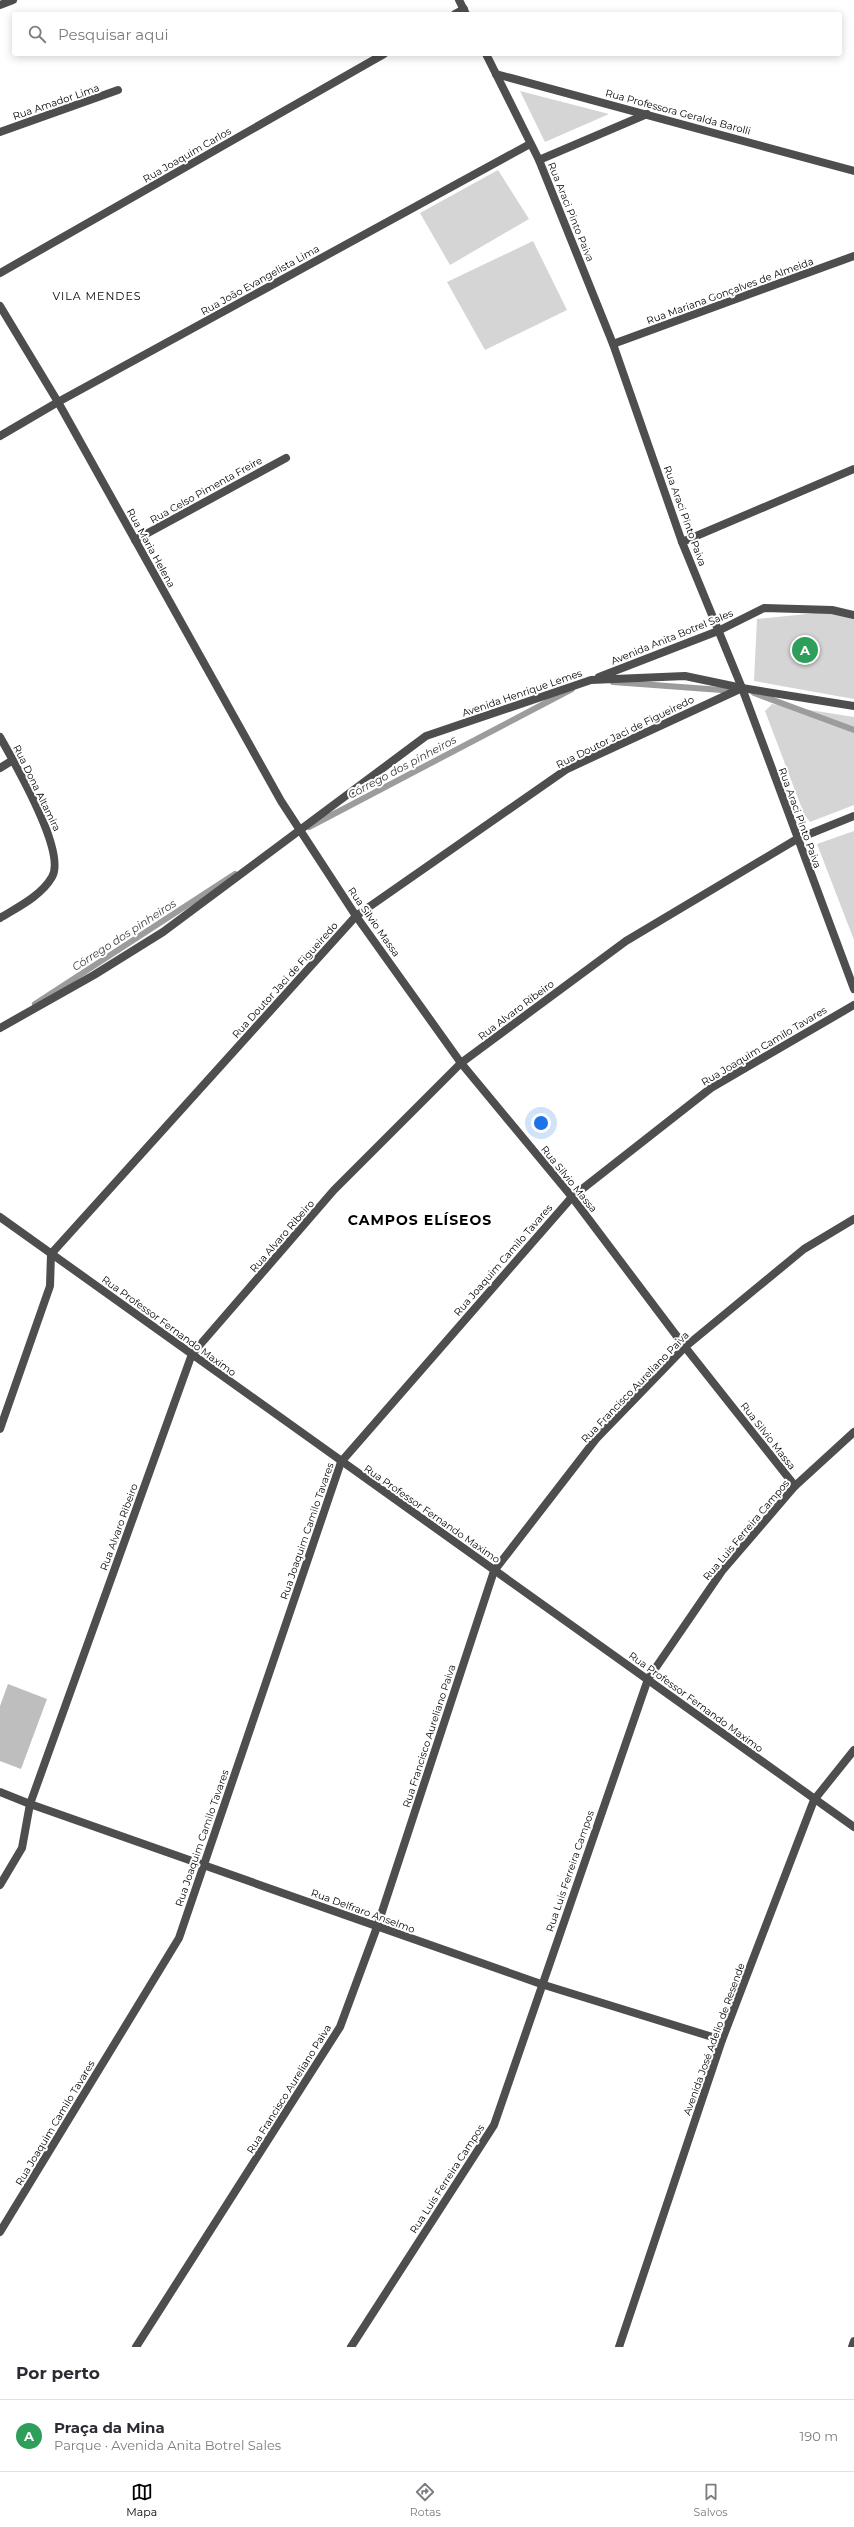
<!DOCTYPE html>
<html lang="pt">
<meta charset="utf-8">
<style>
:root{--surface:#fff;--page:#f2f2f3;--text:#2b2b33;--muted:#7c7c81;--line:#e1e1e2;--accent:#000}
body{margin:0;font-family:Montserrat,sans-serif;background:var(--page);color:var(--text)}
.you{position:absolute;left:541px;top:1123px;width:14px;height:14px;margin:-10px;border:3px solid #fff;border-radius:50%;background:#1a73e8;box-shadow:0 0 0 6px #1a73e833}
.badge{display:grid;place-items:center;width:26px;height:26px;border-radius:50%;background:var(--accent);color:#fff;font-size:13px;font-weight:700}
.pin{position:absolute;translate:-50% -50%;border:2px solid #fff;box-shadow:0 1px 4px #0006}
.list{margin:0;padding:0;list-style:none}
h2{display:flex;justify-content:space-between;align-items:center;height:52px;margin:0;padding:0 16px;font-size:17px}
h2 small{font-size:13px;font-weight:400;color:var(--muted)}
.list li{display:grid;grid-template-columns:26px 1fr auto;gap:12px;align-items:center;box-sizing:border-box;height:72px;padding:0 16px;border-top:1px solid var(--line)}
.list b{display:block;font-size:15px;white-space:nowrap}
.list p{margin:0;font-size:13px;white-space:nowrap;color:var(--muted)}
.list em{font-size:13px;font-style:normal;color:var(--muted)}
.icon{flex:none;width:22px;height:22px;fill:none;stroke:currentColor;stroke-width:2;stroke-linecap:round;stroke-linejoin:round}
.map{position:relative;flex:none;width:854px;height:2347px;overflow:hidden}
.search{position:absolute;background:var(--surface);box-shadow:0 2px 10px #0003;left:12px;right:12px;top:12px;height:44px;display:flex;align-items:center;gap:10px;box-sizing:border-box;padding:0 14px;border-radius:4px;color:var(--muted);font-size:15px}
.sheet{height:124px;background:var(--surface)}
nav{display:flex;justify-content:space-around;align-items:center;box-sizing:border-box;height:56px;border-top:1px solid var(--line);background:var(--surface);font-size:11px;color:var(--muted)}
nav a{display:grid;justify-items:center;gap:2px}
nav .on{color:var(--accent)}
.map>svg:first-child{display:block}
</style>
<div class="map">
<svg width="854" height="2347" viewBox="0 0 854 2347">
<rect width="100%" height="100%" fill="#fff"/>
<g fill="#d5d5d5">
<path d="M520,91L609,114L545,142Z"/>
<path d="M498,170L529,219L450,265L420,213Z"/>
<path d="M533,241L567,310L485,350L447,282Z"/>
<path d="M837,611L854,615V699L754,681L757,619Z"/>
<path d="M772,704L854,717V805L810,822L804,814L765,711Z"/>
<path d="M854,831V940L817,844Z"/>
</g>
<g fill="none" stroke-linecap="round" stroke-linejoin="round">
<g stroke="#9c9c9c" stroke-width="6">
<path d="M613,682L735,691"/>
<path d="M754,693L854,730"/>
<path d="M309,827L572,689"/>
<path d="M35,1004L235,874"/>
</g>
</g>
<path fill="#bebebe" d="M8,1684L47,1699L21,1769L0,1761V1706Z"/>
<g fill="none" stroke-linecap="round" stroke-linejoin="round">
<g stroke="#4e4e4e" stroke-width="8">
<path d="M459,0L466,14"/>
<path d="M0,5L13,0"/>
<path d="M455,14L464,9"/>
<path d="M486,54L539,160L613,344L682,542L742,688L854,989"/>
<path d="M496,74L854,171"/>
<path d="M0,132L118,90"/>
<path d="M539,160L647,114"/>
<path d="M0,273L384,54"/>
<path d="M0,306L58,402L281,801L356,916L461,1063L572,1197L685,1347L795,1486"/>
<path d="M613,344L854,256"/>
<path d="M0,436L58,402L530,144"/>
<path d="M135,540L286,458"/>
<path d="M682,542L854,469"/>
<path d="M599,677L718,631L764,608L832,610L854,615"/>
<path d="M0,737C14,762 67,852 52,877C41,896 18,907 0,918"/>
<path d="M0,768L13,760"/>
<path d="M0,1028L94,975L163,932L426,736L591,680L685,676L742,688L854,706"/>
<path d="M0,1217L854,1827"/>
<path d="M0,1429L50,1286L51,1254L356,916L567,769L742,688"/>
<path d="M0,1792L30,1804L541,1984L722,2040"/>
<path d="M0,1885L22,1848L30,1804L192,1354L334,1190L461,1063L626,941L797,839L854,816"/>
<path d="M0,2232L179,1938L341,1462L572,1197L711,1088L854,1005"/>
<path d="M136,2347L340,2027L377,1927L494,1571L596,1439L685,1347L804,1249L854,1219"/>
<path d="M351,2347L494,2125L648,1679L722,1571L795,1486L854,1432"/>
<path d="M619,2347L722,2040L814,1800L854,1750"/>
<path d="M852,2347L854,2341"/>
</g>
</g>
<g text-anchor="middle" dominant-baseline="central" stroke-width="4" stroke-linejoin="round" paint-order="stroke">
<g font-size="10" fill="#000" stroke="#fff">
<text transform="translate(56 102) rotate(-19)">Rua Amador Lima</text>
<text transform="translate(678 112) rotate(15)">Rua Professora Geralda Barolli</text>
<text transform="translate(187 155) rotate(-30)">Rua Joaquim Carlos</text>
<text transform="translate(571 212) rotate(68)">Rua Araci Pinto Paiva</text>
<text transform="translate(260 280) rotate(-29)">Rua João Evangelista Lima</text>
<text transform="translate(730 291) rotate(-20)">Rua Mariana Gonçalves de Almeida</text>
<text transform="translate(206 490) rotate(-29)">Rua Celso Pimenta Freire</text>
<text transform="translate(685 516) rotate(70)">Rua Araci Pinto Paiva</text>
<text transform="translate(151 548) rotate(61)">Rua Maria Helena</text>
<text transform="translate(672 637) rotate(-22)">Avenida Anita Botrel Sales</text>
<text transform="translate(522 693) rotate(-19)">Avenida Henrique Lemes</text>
<text transform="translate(625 732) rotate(-26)">Rua Doutor Jaci de Figueiredo</text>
<text transform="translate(37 788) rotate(64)">Rua Dona Altamira</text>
<text transform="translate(800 818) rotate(70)">Rua Araci Pinto Paiva</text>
<text transform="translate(374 922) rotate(55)">Rua Silvio Massa</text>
<text transform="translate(285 980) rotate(-48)">Rua Doutor Jaci de Figueiredo</text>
<text transform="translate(516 1010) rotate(-37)">Rua Alvaro Ribeiro</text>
<text transform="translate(764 1046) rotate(-31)">Rua Joaquim Camilo Tavares</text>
<text transform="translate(569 1179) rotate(51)">Rua Silvio Massa</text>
<text transform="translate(282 1236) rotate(-49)">Rua Alvaro Ribeiro</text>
<text transform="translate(503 1260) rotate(-49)">Rua Joaquim Camilo Tavares</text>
<text transform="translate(169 1326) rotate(36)">Rua Professor Fernando Maximo</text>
<text transform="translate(635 1387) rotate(-46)">Rua Francisco Aureliano Paiva</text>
<text transform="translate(768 1436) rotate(52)">Rua Silvio Massa</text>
<text transform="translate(432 1514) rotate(35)">Rua Professor Fernando Maximo</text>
<text transform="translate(119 1527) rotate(-70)">Rua Alvaro Ribeiro</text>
<text transform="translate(746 1530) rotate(-50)">Rua Luis Ferreira Campos</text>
<text transform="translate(307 1531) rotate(-71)">Rua Joaquim Camilo Tavares</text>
<text transform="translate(696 1702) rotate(36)">Rua Professor Fernando Maximo</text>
<text transform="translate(429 1736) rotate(-72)">Rua Francisco Aureliano Paiva</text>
<text transform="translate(202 1838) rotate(-71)">Rua Joaquim Camilo Tavares</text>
<text transform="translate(570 1871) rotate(-71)">Rua Luis Ferreira Campos</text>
<text transform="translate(363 1911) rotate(20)">Rua Delfraro Anselmo</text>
<text transform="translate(714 2039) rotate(-70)">Avenida José Adelio de Resende</text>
<text transform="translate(289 2089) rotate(-58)">Rua Francisco Aureliano Paiva</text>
<text transform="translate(55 2123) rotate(-59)">Rua Joaquim Camilo Tavares</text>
<text transform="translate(447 2179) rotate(-57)">Rua Luis Ferreira Campos</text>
</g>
<g font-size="11" letter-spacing="1" fill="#000" stroke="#fff">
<text x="97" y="296">VILA MENDES</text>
</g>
<g font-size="11" font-style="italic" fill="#3d3d3d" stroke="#fff">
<text transform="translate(402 767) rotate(-28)">Córrego dos pinheiros</text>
<text transform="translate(124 935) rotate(-33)">Córrego dos pinheiros</text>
</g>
<g font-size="14" font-weight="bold" letter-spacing="1" fill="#000" stroke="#fff">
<text x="420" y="1220">CAMPOS ELÍSEOS</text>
</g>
</g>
</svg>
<div class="you"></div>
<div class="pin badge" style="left:805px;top:650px;background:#2e9e5b">A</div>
<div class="search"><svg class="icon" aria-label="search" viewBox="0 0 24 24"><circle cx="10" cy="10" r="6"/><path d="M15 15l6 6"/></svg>Pesquisar aqui</div>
</div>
<section class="sheet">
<h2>Por perto<small></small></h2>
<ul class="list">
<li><span class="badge" style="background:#2e9e5b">A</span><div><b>Praça da Mina</b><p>Parque · Avenida Anita Botrel Sales</p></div><em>190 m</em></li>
</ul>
</section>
<nav>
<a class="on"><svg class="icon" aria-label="map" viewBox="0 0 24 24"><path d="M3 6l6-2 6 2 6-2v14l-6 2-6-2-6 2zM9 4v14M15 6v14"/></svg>Mapa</a>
<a><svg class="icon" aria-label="directions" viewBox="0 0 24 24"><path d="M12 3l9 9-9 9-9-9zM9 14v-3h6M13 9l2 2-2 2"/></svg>Rotas</a>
<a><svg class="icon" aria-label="saved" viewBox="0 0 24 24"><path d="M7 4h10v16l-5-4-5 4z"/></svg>Salvos</a>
</nav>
